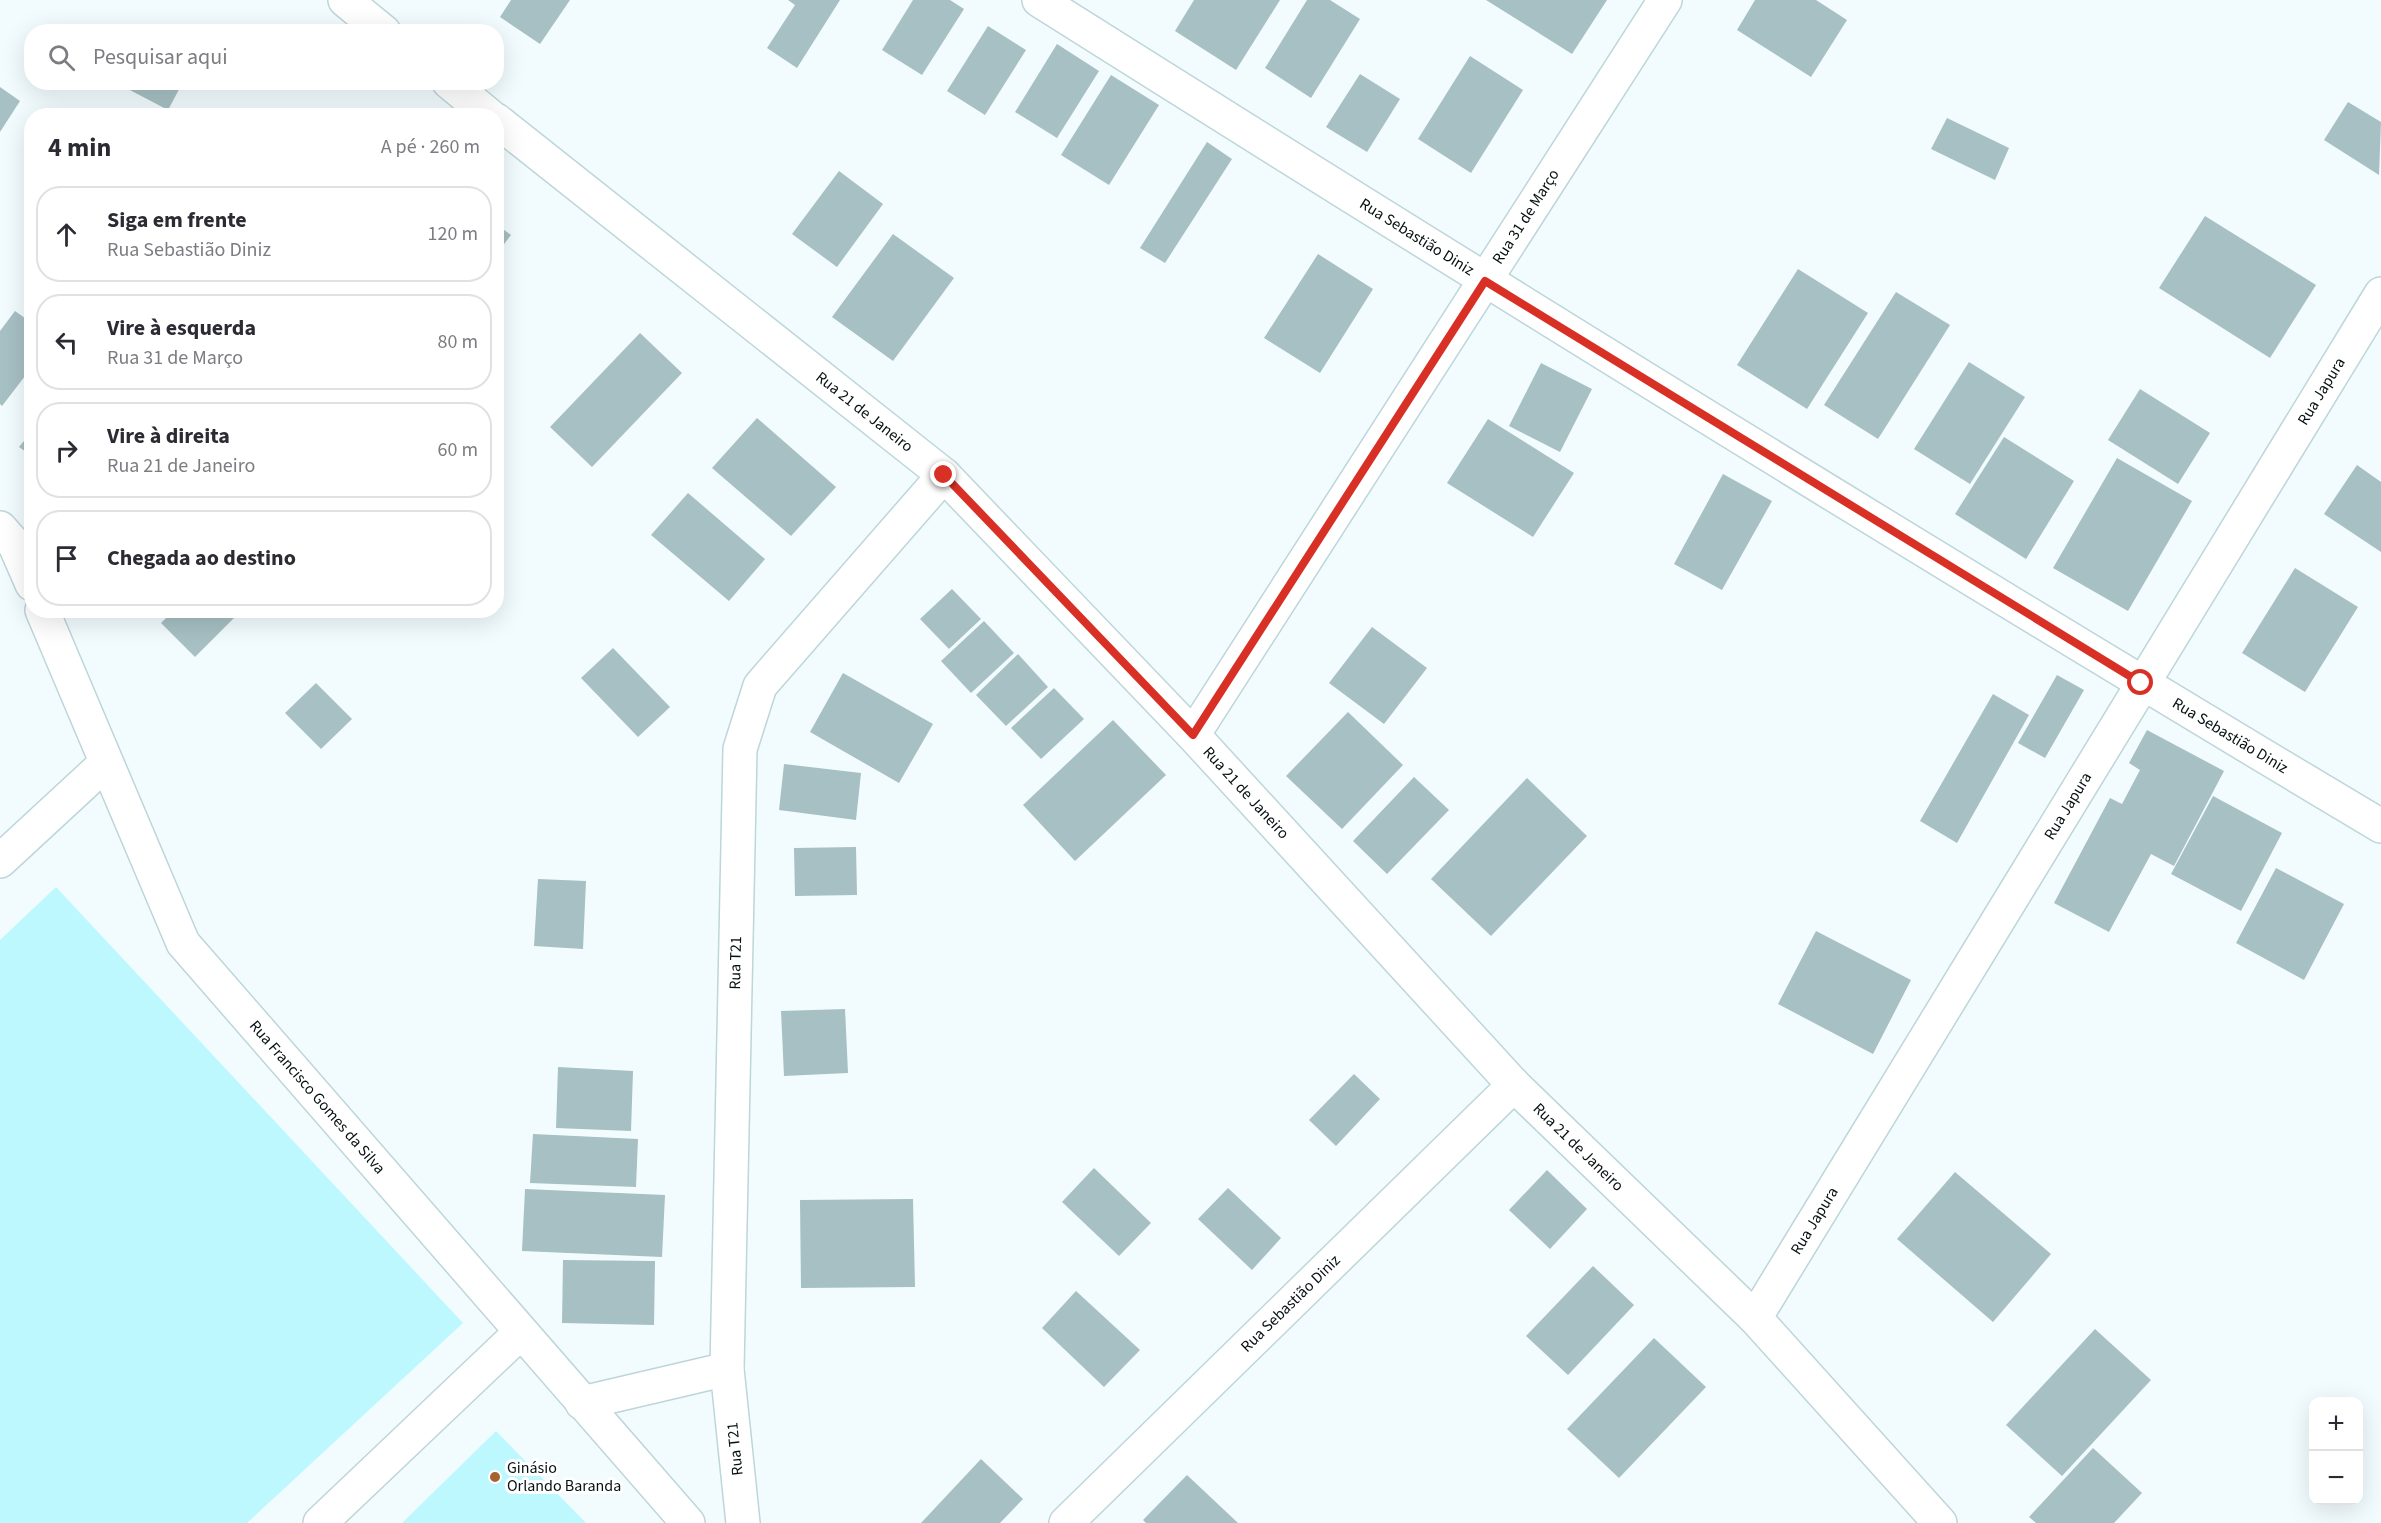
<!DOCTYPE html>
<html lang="pt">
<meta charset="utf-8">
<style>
:root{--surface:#fff;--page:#f2f2f3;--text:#2b2b33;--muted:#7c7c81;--line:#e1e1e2}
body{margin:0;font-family:"Source Sans 3",sans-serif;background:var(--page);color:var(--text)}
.controls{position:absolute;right:18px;bottom:18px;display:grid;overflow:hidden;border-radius:12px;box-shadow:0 6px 24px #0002}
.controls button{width:54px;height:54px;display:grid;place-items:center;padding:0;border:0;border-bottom:2px solid var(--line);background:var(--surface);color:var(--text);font:30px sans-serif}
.stop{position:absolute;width:18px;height:18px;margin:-14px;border:4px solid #d93025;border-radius:50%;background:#fff}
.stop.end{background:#d93025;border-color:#fff;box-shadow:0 2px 6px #0008}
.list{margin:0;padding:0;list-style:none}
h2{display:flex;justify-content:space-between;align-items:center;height:78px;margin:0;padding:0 24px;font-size:26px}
h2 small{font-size:20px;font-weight:400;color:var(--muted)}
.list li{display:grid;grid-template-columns:39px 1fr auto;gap:18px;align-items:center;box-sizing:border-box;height:96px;margin:0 12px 12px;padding:0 12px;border:2px solid var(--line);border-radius:24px}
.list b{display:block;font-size:22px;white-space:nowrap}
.list p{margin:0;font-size:20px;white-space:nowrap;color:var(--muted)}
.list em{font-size:20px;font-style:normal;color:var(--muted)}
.icon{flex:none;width:33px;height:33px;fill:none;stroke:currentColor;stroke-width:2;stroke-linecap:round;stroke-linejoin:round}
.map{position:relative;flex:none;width:2381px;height:1523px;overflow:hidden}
.search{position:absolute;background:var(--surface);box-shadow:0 6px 24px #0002;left:24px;top:24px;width:480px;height:66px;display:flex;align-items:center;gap:15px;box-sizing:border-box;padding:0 21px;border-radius:24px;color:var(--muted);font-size:22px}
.panel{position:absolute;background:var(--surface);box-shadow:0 6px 24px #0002;left:24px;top:108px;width:480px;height:510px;border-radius:24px}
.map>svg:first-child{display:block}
</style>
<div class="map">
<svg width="2381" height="1523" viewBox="0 0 2381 1523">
<rect width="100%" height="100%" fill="#f2fcfe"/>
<g fill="#bdf8ff">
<path d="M56,887L463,1323L247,1523H0V940Z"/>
<path d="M496,1431L586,1523H402Z"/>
</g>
<g fill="#a7c0c3">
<path d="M511,0H570L540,44L500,17Z"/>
<path d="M788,0H840L797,68L767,48L795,5Z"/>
<path d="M913,0H950L964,9L922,75L882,50Z"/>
<path d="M1194,0H1280L1236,70L1175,31Z"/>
<path d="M1307,0H1330L1360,19L1311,98L1265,68Z"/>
<path d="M1486,0H1607L1572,54Z"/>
<path d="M1755,0H1816L1847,20L1811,77L1737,30Z"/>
<path d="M988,26L1026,50L985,115L947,91Z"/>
<path d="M1057,44L1099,71L1057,138L1015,112Z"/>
<path d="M1470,56L1523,90L1471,173L1418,139Z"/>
<path d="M1360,74L1400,99L1367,152L1326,127Z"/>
<path d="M1111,75L1159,105L1109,185L1061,155Z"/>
<path d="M129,82H183L168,110L126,88Z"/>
<path d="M0,87L20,101L0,132Z"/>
<path d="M2348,102L2381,122L2379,175L2324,140Z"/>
<path d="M1947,118L2009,148L1995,180L1931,149Z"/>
<path d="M1207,142L1232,159L1165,263L1140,248Z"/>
<path d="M839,171L883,204L837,267L792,234Z"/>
<path d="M2205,216L2316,285L2270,358L2159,288Z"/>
<path d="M496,224L511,235L496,255Z"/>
<path d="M893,234L954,278L893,361L832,317Z"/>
<path d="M1318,254L1373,289L1320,373L1264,338Z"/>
<path d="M1798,269L1868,313L1807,409L1737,365Z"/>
<path d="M1896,292L1950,325L1878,439L1824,405Z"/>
<path d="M15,311L32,323V367L2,406L0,404V331Z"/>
<path d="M640,333L682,373L592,467L550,427Z"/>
<path d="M1969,362L2025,397L1970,484L1914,449Z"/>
<path d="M1541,363L1592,389L1560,452L1509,426Z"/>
<path d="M2140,389L2210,433L2178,484L2108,440Z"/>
<path d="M757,418L836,487L791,536L712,468Z"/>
<path d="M1488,419L1574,473L1533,537L1447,483Z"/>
<path d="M32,431V456L19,447Z"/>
<path d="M2004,437L2074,481L2026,559L1955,514Z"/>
<path d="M2117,458L2192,501L2128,611L2053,568Z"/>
<path d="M2357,465L2381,482V552L2324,514Z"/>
<path d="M1723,474L1772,501L1722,590L1674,564Z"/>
<path d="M688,493L765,559L729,601L651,535Z"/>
<path d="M2295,568L2358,607L2305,692L2242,653Z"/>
<path d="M952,589L981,619L949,649L920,619Z"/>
<path d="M174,610H242L195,657L161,623Z"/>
<path d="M984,621L1014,653L971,693L941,661Z"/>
<path d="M1372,627L1427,668L1384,724L1329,683Z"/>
<path d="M613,648L670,707L638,737L581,678Z"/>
<path d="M1018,654L1048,687L1006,726L976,695Z"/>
<path d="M843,673L933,724L899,783L810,732Z"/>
<path d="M2057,675L2084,690L2045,758L2018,743Z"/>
<path d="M316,683L352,719L321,749L285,713Z"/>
<path d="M1054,688L1084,719L1041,759L1011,728Z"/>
<path d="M1993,694L2029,715L1957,843L1920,821Z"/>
<path d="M1348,712L1403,765L1342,829L1286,776Z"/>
<path d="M1113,720L1166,775L1075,861L1023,805Z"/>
<path d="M2147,730L2224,771L2174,866L2151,854L2109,932L2054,903L2110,798L2122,804L2140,770L2129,763Z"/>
<path d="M784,764L861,773L856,820L779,810Z"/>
<path d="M1414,777L1449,810L1387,874L1353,841Z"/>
<path d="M1527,778L1587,836L1491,936L1431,879Z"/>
<path d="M2213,796L2282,833L2241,911L2171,874Z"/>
<path d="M856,847L857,895L795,896L794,848Z"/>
<path d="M2276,868L2344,904L2304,980L2236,943Z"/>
<path d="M538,879L586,881L583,949L534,946Z"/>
<path d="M1816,931L1911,980L1873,1054L1778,1004Z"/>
<path d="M845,1009L848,1073L784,1076L781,1011Z"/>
<path d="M558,1067L633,1071L631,1131L556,1128Z"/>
<path d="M1354,1074L1380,1099L1336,1146L1309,1120Z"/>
<path d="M533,1134L638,1139L636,1187L530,1183Z"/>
<path d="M1094,1168L1151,1223L1119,1256L1062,1202Z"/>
<path d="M1547,1170L1587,1209L1550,1249L1509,1210Z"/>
<path d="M1955,1172L2051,1254L1993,1322L1897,1239Z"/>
<path d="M1228,1188L1281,1238L1252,1270L1198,1219Z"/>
<path d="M525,1189L665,1195L662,1257L522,1251Z"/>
<path d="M913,1199L915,1287L801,1288L800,1200Z"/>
<path d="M563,1260L655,1261L654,1325L562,1323Z"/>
<path d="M1593,1266L1634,1305L1568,1375L1526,1336Z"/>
<path d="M1076,1291L1140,1350L1104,1387L1042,1328Z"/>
<path d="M2095,1329L2151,1380L2062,1476L2006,1425Z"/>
<path d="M1654,1338L1706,1387L1619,1478L1567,1429Z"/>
<path d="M2093,1448L2142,1493L2114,1523H2036L2029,1517Z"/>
<path d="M981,1459L1023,1499L1000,1523H921Z"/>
<path d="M1187,1475L1238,1523H1146L1143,1520Z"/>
</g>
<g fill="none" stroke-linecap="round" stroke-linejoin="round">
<defs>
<g id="street">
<path d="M345,0L384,32"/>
<path id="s1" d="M1039,0C1483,280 1930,557 2381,826"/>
<path d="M449,82L490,116"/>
<path id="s2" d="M496,120L944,475L1193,735L1514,1085L1755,1318L1940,1523"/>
<path d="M0,528L15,545L32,584"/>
<path id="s3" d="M42,610L183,943L688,1523"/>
<path id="s4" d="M1193,735L1665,0"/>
<path d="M0,861L106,763"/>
<path id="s5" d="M1755,1318L2381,294"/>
<path d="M582,1403L727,1369"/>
<path d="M320,1523L520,1333"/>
<path id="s6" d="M743,1523L727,1369L740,749L760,686L944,475"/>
<path id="s7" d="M1066,1523L1514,1085"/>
</g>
</defs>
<use href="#street" stroke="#bdd6d9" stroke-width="36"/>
<use href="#street" stroke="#fff" stroke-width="33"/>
</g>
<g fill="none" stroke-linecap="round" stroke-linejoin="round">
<path stroke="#d93025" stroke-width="8" d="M944,475L1193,735L1485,281L2141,683"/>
</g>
<circle fill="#a4622f" stroke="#fff" stroke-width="2" cx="495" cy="1477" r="6"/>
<g text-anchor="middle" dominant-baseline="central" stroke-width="6" stroke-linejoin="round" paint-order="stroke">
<g font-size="16" fill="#071011" stroke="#fff">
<text stroke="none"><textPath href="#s4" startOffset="616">Rua 31 de Março</textPath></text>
<text stroke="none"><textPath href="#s1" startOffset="446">Rua Sebastião Diniz</textPath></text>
<text stroke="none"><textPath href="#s5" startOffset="1086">Rua Japura</textPath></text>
<text stroke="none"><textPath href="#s2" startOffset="470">Rua 21 de Janeiro</textPath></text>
<text stroke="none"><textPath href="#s1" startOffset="1400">Rua Sebastião Diniz</textPath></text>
<text stroke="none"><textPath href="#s2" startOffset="1010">Rua 21 de Janeiro</textPath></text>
<text stroke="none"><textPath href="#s5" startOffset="600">Rua Japura</textPath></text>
<text stroke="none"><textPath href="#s6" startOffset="561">Rua T21</textPath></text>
<text stroke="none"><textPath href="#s3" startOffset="566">Rua Francisco Gomes da Silva</textPath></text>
<text stroke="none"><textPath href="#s2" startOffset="1496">Rua 21 de Janeiro</textPath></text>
<text stroke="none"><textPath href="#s5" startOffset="114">Rua Japura</textPath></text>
<text stroke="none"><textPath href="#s7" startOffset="314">Rua Sebastião Diniz</textPath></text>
<text transform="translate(735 1449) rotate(-96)">Rua T21</text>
</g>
<g font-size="16" fill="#071011" stroke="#fff" text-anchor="start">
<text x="507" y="1468">Ginásio<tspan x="507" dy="18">Orlando Baranda</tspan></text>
</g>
</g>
</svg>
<div class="controls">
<button>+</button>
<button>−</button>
</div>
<div class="stop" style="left:2141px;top:683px"></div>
<div class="stop end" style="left:944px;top:475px"></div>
<div class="search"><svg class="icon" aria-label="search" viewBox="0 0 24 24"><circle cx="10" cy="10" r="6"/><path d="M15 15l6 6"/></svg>Pesquisar aqui</div>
<section class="panel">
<h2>4 min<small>A pé · 260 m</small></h2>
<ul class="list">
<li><svg class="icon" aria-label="ahead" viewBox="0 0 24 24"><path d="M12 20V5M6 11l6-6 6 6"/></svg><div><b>Siga em frente</b><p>Rua Sebastião Diniz</p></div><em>120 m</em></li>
<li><svg class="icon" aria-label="left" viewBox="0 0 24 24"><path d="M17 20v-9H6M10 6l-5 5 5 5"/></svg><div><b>Vire à esquerda</b><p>Rua 31 de Março</p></div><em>80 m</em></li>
<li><svg class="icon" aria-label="right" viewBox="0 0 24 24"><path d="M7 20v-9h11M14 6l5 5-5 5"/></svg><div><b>Vire à direita</b><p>Rua 21 de Janeiro</p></div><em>60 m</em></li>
<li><svg class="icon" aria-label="arrive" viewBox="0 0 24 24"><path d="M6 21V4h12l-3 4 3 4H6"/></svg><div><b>Chegada ao destino</b></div></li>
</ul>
</section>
</div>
